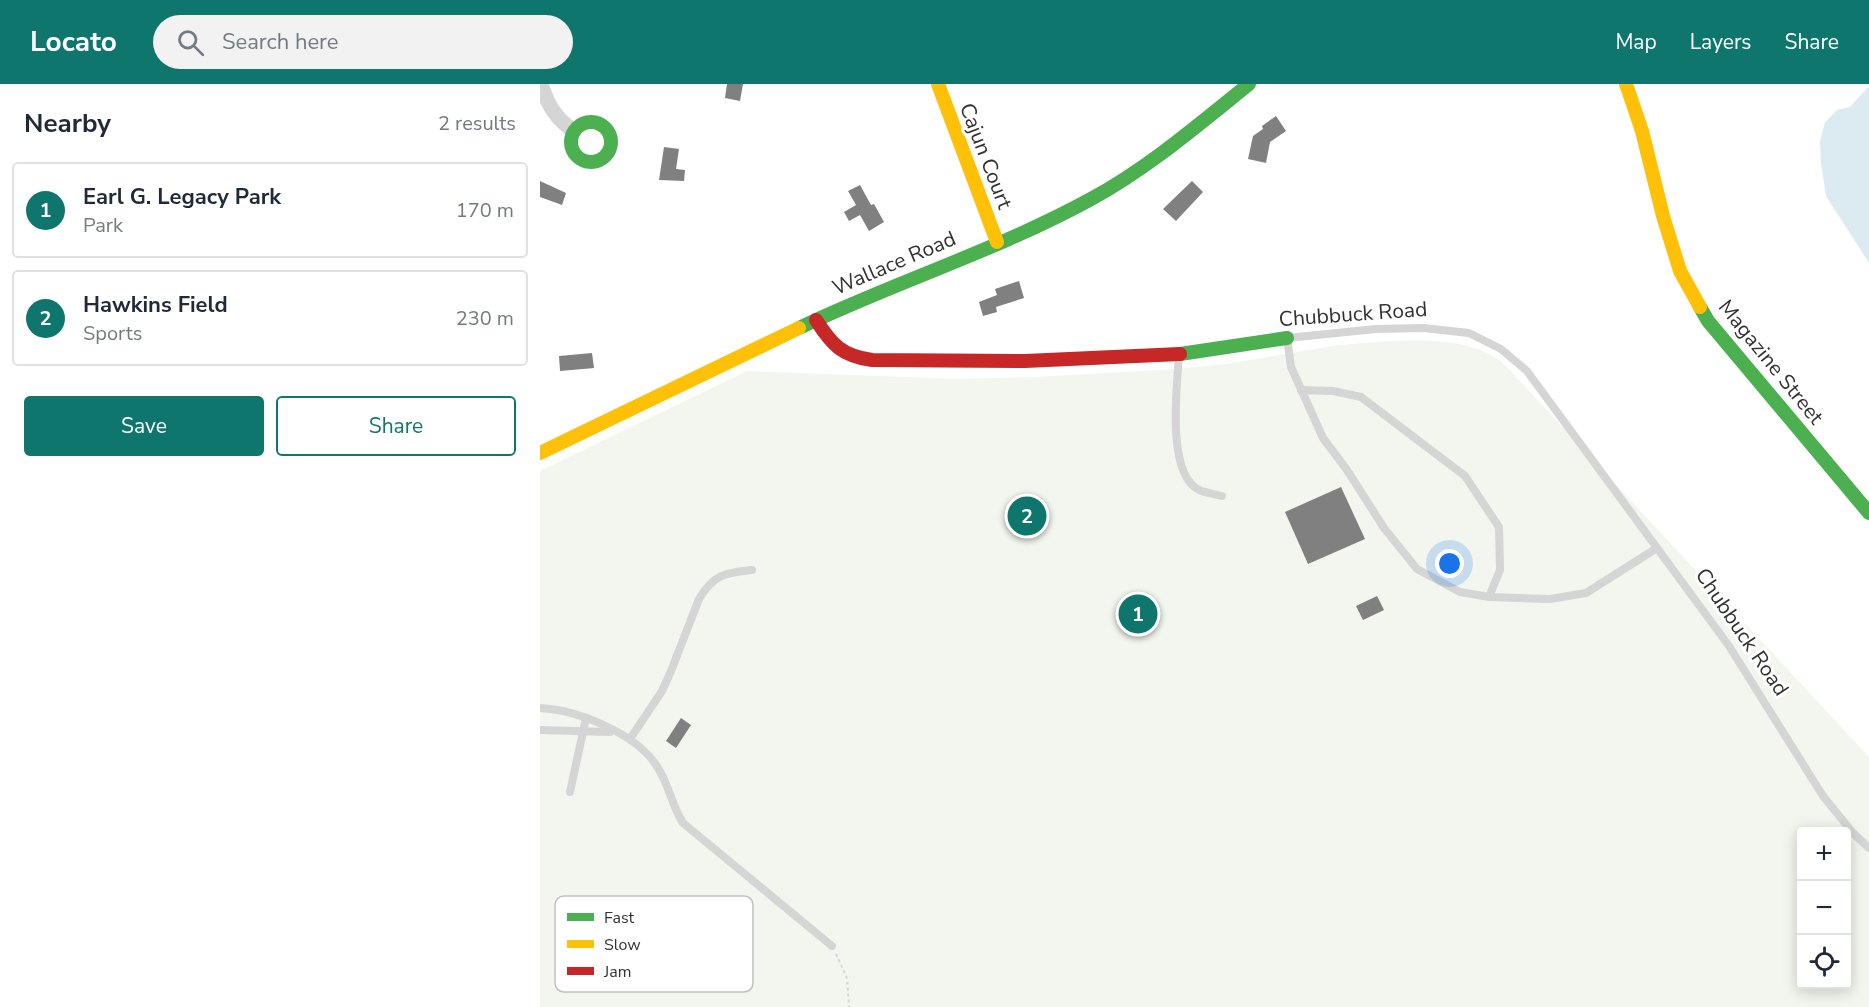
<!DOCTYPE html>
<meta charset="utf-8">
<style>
:root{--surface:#fff;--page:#f2f2f3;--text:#1f2937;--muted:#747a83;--line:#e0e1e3;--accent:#0f766e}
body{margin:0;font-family:"Nunito Sans",sans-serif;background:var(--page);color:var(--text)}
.controls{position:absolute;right:18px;bottom:18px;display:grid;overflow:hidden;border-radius:6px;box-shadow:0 3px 15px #0003}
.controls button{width:54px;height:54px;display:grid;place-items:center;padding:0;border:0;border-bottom:2px solid var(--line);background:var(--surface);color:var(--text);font:30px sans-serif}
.you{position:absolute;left:910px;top:480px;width:21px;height:21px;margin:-15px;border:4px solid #fff;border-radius:50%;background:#1a73e8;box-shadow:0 0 0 9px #1a73e833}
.badge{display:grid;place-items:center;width:39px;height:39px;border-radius:50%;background:var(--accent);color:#fff;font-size:20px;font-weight:700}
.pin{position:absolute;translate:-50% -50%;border:3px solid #fff;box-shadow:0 2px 6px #0006}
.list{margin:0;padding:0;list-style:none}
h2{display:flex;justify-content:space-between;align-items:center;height:78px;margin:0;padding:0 24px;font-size:26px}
h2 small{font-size:20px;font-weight:400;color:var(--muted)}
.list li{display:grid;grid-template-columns:39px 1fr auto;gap:18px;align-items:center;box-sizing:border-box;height:96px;margin:0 12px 12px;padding:0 12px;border:2px solid var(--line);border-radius:6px}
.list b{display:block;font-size:22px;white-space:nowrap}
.list p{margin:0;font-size:20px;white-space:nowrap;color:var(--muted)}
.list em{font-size:20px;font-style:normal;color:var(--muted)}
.actions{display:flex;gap:12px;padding:18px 24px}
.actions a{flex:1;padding:14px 0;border:2px solid var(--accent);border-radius:6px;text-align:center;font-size:21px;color:var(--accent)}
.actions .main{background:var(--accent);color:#fff}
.icon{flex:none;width:33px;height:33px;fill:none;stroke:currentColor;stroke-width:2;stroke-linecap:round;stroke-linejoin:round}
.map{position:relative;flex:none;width:1329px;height:923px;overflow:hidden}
header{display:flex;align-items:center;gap:36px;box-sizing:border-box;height:84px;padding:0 30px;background:var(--accent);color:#fff}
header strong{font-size:28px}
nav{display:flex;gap:33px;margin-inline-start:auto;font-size:21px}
.search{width:420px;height:54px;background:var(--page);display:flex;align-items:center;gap:15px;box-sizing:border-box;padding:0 21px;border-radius:33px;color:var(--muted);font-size:22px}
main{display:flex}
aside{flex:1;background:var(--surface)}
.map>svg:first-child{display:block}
</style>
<header>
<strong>Locato</strong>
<div class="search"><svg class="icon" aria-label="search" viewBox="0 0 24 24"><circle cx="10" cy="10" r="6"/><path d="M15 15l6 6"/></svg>Search here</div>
<nav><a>Map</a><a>Layers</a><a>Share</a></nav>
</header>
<main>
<aside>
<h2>Nearby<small>2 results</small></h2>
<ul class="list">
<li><span class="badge">1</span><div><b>Earl G. Legacy Park</b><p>Park</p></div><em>170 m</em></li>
<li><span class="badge">2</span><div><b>Hawkins Field</b><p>Sports</p></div><em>230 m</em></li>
</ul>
<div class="actions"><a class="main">Save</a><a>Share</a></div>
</aside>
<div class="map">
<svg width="1329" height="923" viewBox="0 0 1329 923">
<rect width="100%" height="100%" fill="#fff"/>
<path fill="#f2f6ee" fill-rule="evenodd" d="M850,257C890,256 929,254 963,279L1329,673V923H0V387L207,287L416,295L496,293L636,285L686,280L799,261ZM1262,748H1306V900H1262Z"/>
<path fill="#dceaf2" d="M1329,2V179L1286,112L1281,79L1280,57L1285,38L1297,26L1310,23Z"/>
<g fill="#808080">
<path d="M187,0H203L200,17L185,14Z"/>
<path d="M736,32L746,47L730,58L726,79L708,75L713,52L723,45L722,42Z"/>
<path d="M124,63L139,65L136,85L145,86L144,97L119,96Z"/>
<path d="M0,97L26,109L22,121L0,113Z"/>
<path d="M652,97L663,108L636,137L623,125Z"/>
<path d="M320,101L331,121L334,120L344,138L329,147L320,131L309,137L304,128L316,121L308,107Z"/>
<path d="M479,197L484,214L456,223L457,228L443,232L439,218L457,211L455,205Z"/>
<path d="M52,269L54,284L20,287L19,272Z"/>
<path d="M801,403L825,455L768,480L745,428Z"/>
<path d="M837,512L844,526L823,536L816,522Z"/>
<path d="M141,634L151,641L136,664L126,657Z"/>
</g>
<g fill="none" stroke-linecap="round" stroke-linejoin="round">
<path stroke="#d5d5d5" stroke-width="2" stroke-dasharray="3 3" stroke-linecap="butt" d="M296,870L307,894L309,923"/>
<g stroke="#d5d5d5" stroke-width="8">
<path d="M639,271C637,303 626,389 659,406C666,409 675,410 682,412"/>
<path d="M761,306L793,307L821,313L925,392L959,443L960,486L949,513"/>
<path d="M1117,464L1046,509L1010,515L949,513L920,508L877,485L844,444L807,386L783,354L751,283L747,254L836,245L884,244L929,249L961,265L987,287L1189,562L1283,712L1313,749L1329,764"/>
<path d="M0,624C38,626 98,650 118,684C129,701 132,722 143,739L292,862"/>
<path d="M0,646L70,648"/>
<path d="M90,655L122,607L131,587L159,515C174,490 185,489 212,486"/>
<path d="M30,708L46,634"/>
</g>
<path stroke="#d5d5d5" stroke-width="15" d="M1,0C8,21 15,34 34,47"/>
<g stroke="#4caf50" stroke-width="14">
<circle cx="51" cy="58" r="20"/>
<path d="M1160,223L1168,237L1329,429"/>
<path d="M259,244C355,198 458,166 551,115C608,84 658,41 709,0"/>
<path d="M640,270L747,254"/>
</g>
<g stroke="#ffc107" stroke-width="14">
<path d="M398,0L457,158"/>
<path d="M1086,0L1102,47L1123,132L1140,187L1160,223"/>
<path d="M0,369L259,244"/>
</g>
<path stroke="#c62828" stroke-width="14" d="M276,236C292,261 302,272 332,276L485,277L640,270"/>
</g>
<g text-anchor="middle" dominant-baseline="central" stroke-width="6" stroke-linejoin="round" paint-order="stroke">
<g font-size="21" fill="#313131" stroke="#fff">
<text transform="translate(446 72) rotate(69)">Cajun Court</text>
<text transform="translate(354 179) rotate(-23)">Wallace Road</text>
<text transform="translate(813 230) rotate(-4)">Chubbuck Road</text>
<text transform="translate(1231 278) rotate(51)">Magazine Street</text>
<text transform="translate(1202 548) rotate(56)">Chubbuck Road</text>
</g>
</g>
<rect x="15" y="812" width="198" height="96" rx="9" fill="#fff" stroke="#c1c1c1" stroke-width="1.5"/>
<rect x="27" y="829" width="27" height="8" fill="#4caf50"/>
<rect x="27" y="856" width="27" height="8" fill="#ffc107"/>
<rect x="27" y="883" width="27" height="8" fill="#c62828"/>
<g font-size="16" fill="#313131">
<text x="64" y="839">Fast</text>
<text x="64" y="866">Slow</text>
<text x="64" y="893">Jam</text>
</g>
</svg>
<div class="controls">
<button>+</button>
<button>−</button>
<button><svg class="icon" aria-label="locate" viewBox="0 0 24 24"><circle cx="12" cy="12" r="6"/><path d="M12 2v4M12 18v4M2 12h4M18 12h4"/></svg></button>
</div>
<div class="you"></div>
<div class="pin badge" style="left:598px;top:530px">1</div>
<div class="pin badge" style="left:487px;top:432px">2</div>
</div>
</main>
